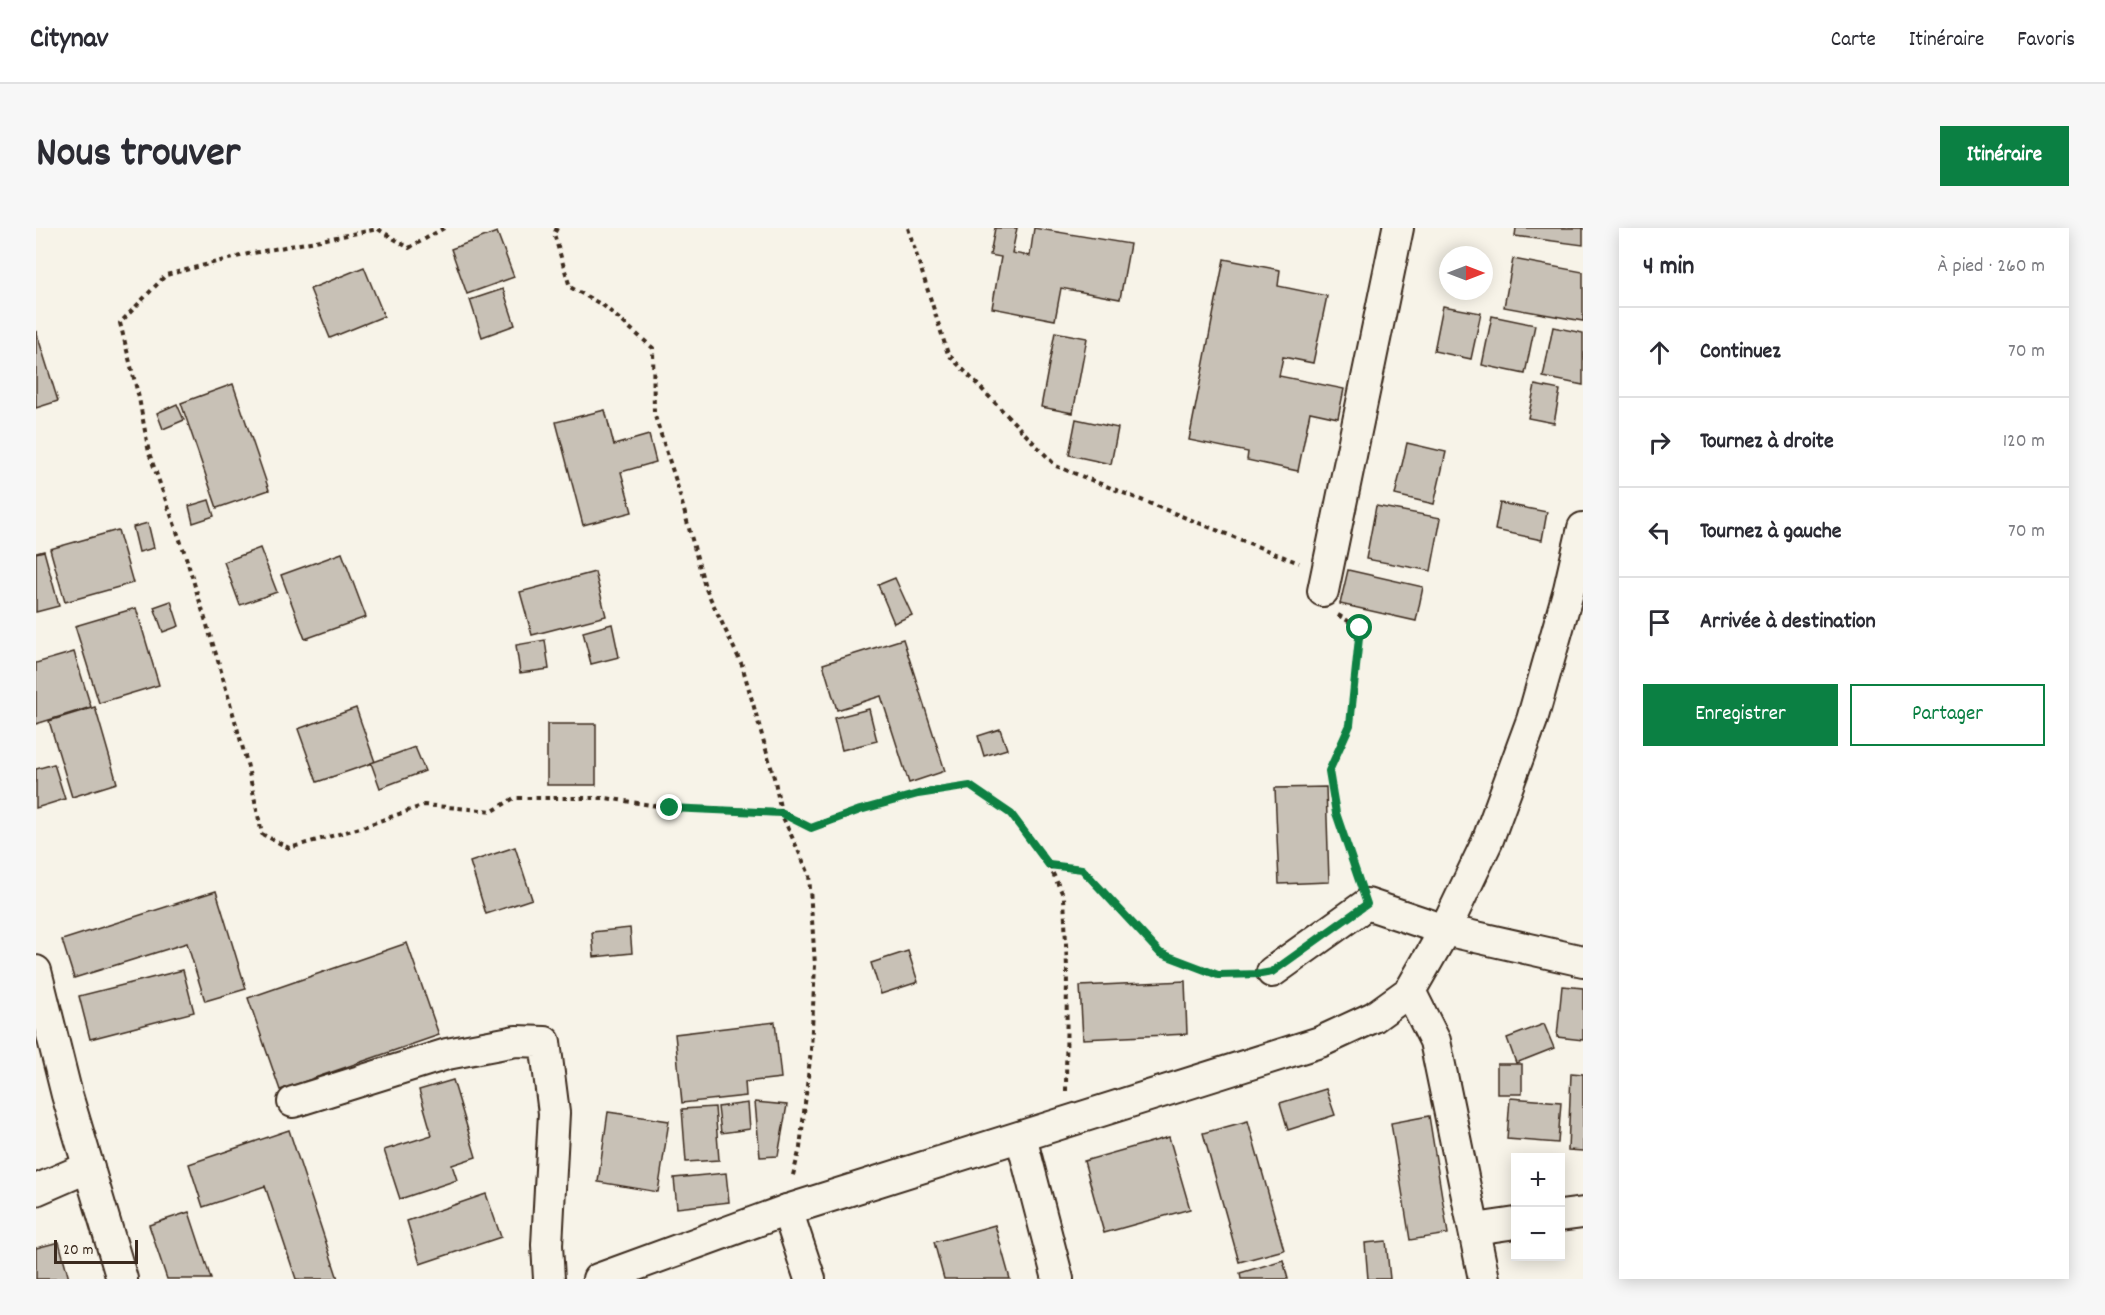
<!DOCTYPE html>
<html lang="fr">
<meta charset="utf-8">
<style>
:root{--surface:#fff;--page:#f7f7f7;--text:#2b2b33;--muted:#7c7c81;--line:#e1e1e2;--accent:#0b8043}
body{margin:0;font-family:Dekko,sans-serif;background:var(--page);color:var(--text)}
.controls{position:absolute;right:18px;bottom:18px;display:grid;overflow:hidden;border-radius:0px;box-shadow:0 3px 15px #0003}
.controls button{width:54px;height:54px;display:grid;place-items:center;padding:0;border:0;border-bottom:2px solid var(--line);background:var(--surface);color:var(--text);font:30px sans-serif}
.compass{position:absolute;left:1403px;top:18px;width:54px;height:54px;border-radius:50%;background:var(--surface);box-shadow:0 3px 15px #0003;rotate:90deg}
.scale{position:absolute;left:18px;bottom:15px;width:84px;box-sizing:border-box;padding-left:6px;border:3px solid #3b2a1e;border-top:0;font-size:16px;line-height:21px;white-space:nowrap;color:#3b2a1e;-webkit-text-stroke:4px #f7f3e8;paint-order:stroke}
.stop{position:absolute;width:18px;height:18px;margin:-14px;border:4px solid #0b8043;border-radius:50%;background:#fff}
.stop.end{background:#0b8043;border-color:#fff;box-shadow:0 2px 6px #0008}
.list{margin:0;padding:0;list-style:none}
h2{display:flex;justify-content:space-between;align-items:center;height:78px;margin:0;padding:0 24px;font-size:26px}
h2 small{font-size:20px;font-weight:400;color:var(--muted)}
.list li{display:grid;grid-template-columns:39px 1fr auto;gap:18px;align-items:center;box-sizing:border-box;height:90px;padding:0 24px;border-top:2px solid var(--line)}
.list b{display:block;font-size:22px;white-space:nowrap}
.list em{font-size:20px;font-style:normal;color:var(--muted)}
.actions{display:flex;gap:12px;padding:18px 24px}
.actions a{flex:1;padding:14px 0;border:2px solid var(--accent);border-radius:0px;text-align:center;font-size:21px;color:var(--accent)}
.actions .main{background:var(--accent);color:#fff}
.icon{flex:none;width:33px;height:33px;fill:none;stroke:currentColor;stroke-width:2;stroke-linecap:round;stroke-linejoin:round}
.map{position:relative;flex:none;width:1547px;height:1051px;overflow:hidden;border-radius:0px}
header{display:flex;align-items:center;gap:36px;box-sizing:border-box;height:84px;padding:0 30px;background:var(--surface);border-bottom:2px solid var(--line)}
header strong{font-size:28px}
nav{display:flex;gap:33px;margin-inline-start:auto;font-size:21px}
.intro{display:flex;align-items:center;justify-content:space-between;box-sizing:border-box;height:144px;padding:0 36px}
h1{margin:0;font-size:42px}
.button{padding:15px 27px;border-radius:0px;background:var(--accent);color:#fff;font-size:21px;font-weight:700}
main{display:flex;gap:36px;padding:0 36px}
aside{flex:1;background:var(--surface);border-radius:0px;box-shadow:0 3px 15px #0003}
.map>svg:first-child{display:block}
</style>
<header>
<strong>Citynav</strong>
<nav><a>Carte</a><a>Itinéraire</a><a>Favoris</a></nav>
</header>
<div class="intro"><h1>Nous trouver</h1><a class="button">Itinéraire</a></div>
<main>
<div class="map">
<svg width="1547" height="1051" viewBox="0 0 1547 1051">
<rect width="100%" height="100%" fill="#f7f3e8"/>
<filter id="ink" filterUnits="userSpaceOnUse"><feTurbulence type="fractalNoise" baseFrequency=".0167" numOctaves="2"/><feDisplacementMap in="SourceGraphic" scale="12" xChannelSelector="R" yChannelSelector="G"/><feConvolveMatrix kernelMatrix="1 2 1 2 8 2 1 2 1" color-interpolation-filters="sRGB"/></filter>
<g filter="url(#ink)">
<g fill="#c8c1b6" stroke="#3b2a1e" stroke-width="1.5">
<path d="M959,0H981L976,25L994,28L998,0L1094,16L1084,71L1025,60L1019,92L956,80L965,29L954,27Z"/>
<path d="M1480,0H1547V17L1479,8Z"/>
<path d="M461,4L478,49L431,66L415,21Z"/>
<path d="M1188,31L1244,42L1242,58L1291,68L1277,135L1247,129L1243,148L1308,161L1302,190L1274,184L1262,243L1211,232L1212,224L1153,212Z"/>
<path d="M1477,31L1547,44V93L1468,79Z"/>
<path d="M328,39L348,88L294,110L274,61Z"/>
<path d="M467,61L479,97L446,109L434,72Z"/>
<path d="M1407,78L1445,85L1435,131L1398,123Z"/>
<path d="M1456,88L1499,97L1489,146L1446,137Z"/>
<path d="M1517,99L1547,105V157L1507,149Z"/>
<path d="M0,103L22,173L0,180Z"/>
<path d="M1019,104L1051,110L1037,185L1005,179Z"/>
<path d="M197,156L233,262L181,280L145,175Z"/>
<path d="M1499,157L1524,162L1518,195L1492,190Z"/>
<path d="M141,176L148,192L127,201L121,185Z"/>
<path d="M569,182L578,217L613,207L620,234L585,244L596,284L547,297L520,194Z"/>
<path d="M1040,191L1082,200L1075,236L1033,227Z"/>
<path d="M1371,215L1410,224L1398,276L1359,267Z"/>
<path d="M173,272L178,288L157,295L153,278Z"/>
<path d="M1464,275L1511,284L1506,312L1459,302Z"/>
<path d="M1340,278L1405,290L1395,343L1330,331Z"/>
<path d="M112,295L118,320L103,324L97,299Z"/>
<path d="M82,302L97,355L29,374L14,321Z"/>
<path d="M224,320L241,364L204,377L188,334Z"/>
<path d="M8,323L23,378L0,384V325Z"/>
<path d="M306,325L330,389L269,411L245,347Z"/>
<path d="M1312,342L1387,359L1380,393L1304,376Z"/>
<path d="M559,344L570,388L496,407L484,364Z"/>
<path d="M859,350L876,387L858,395L842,357Z"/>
<path d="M135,373L143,398L127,404L118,379Z"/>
<path d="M100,380L123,457L63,475L39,398Z"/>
<path d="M576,396L583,429L555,436L547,404Z"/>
<path d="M867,411L909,543L873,555L845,468L801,482L787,436Z"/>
<path d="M509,412L513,441L484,445L480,417Z"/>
<path d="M38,424L55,479L0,496V435Z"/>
<path d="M59,479L81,555L36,569L13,493Z"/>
<path d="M320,480L339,534L281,554L262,501Z"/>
<path d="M833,481L841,513L806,522L798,490Z"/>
<rect x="511" y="496" width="49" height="61"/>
<path d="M964,501L971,521L948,528L942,508Z"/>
<path d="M379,519L389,543L344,560L335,535Z"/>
<path d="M18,536L29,571L0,580V541Z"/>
<path d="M1290,559L1293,654L1243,656L1239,560Z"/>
<path d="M479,619L496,671L450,686L434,634Z"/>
<path d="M180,663L210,761L169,773L151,715L38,750L26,712Z"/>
<path d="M594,700L596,725L558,729L556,704Z"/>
<path d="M371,715L403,807L244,862L212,770Z"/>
<path d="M872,723L882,754L845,766L835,735Z"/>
<path d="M147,742L158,784L54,811L43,768Z"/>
<path d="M1149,753L1151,806L1047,811L1044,758Z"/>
<path d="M1526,758L1547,760V812L1521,809Z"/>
<path d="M739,794L745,850L709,854L710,868L646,875L639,806Z"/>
<path d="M1508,796L1518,820L1480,835L1471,810Z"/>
<rect x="1461" y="836" width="25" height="30"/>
<path d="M1535,845L1547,846V923L1532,922Z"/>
<path d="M417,852L440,929L416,937L421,952L364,971L348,922L396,907L383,862Z"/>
<path d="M1290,861L1299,887L1252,902L1244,875Z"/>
<path d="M1474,870L1525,874L1522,915L1471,911Z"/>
<path d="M719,874L751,877L742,928L724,929Z"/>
<path d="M712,875L714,901L685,905L682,879Z"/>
<path d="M679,879L683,932L650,934L646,881Z"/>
<path d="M572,884L633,893L622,964L562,954Z"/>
<path d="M1393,888L1412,1006L1374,1012L1355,895Z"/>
<path d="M1212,893L1248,1022L1203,1034L1167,905Z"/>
<path d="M253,902L302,1051H260L229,958L167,979L153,936Z"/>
<path d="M1133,909L1154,981L1068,1005L1048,933Z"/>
<path d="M690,945L693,974L641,980L638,950Z"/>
<path d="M450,966L465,1009L384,1036L371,993Z"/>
<path d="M153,984L175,1051H131L113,997Z"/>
<path d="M959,997L974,1051H908L898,1014Z"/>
<path d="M1350,1013L1354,1051H1332L1329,1015Z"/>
<path d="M23,1014L33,1051H0V1020Z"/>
<path d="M1247,1032L1252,1051H1205L1204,1045Z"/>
</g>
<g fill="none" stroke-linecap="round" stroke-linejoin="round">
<defs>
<g id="minor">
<path d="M1287,363L1362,0"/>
<path d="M0,743L31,867L86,1051"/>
<path d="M1236,744L1331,676L1409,702L1547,733"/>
<path d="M1374,763L1399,813L1448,1051"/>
<path d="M257,874L411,826L480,813L509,814L518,885L511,1017L513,1051"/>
<path d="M985,909L1022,1051"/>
<path d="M0,962L53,939"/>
<path d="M751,982L774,1051"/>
<path d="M1524,988L1547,985"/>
<path d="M1439,1001L1480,995"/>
<path d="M562,1051L751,982L1284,814L1338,789L1374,763L1409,702L1451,614L1496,492L1533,361L1547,300"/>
</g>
</defs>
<use href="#minor" stroke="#3b2a1e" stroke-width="34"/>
<g stroke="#3b2a1e" stroke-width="4" stroke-dasharray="4.5 4.5" stroke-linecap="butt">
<path d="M408,0L373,20L342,1L212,26L130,47L84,95L103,170L113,225L149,326L183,436L211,535L226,606L253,620L324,600L388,577L457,583L478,570H570L634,580L745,585L775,600L824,582L882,566L934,558L975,586L1013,637L1028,669L1031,740L1030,865"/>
<path d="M521,0L518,6L534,59L568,78L617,120L618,185L640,253L669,359L706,437L739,553L745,585L773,646L779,737L775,822L764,920L756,951"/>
<path d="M872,0L912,126L1020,238L1263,335"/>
<path d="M1302,387L1324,400L1314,497L1293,543L1300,585L1322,650"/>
<path d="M1014,637L1046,641L1124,725L1181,747L1209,746"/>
</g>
<use href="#minor" stroke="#f7f3e8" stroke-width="30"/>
</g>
</g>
<g fill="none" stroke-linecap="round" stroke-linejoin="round" filter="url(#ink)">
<path stroke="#0b8043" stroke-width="8" d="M634,580L745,585L775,600L824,582L882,566L934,558L975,586L1013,637L1046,641L1124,725L1182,747L1225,746L1236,744L1331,676L1300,585L1293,543L1314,497L1324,400"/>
</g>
</svg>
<div class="controls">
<button>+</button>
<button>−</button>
</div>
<svg class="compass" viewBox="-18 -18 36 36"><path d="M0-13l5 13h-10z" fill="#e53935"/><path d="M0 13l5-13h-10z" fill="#7c7c81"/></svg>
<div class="scale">20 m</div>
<div class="stop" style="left:1324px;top:400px"></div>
<div class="stop end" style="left:634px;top:580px"></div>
</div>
<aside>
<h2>4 min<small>À pied · 260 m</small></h2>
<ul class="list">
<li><svg class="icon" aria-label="ahead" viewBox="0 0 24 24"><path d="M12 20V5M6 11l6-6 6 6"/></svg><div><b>Continuez</b></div><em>70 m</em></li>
<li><svg class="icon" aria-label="right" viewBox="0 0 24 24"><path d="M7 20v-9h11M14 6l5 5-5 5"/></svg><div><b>Tournez à droite</b></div><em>120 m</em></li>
<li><svg class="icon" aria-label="left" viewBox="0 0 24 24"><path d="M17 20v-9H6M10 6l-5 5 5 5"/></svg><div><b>Tournez à gauche</b></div><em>70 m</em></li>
<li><svg class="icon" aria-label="arrive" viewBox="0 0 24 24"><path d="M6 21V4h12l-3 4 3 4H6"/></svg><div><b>Arrivée à destination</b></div></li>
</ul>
<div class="actions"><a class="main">Enregistrer</a><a>Partager</a></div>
</aside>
</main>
